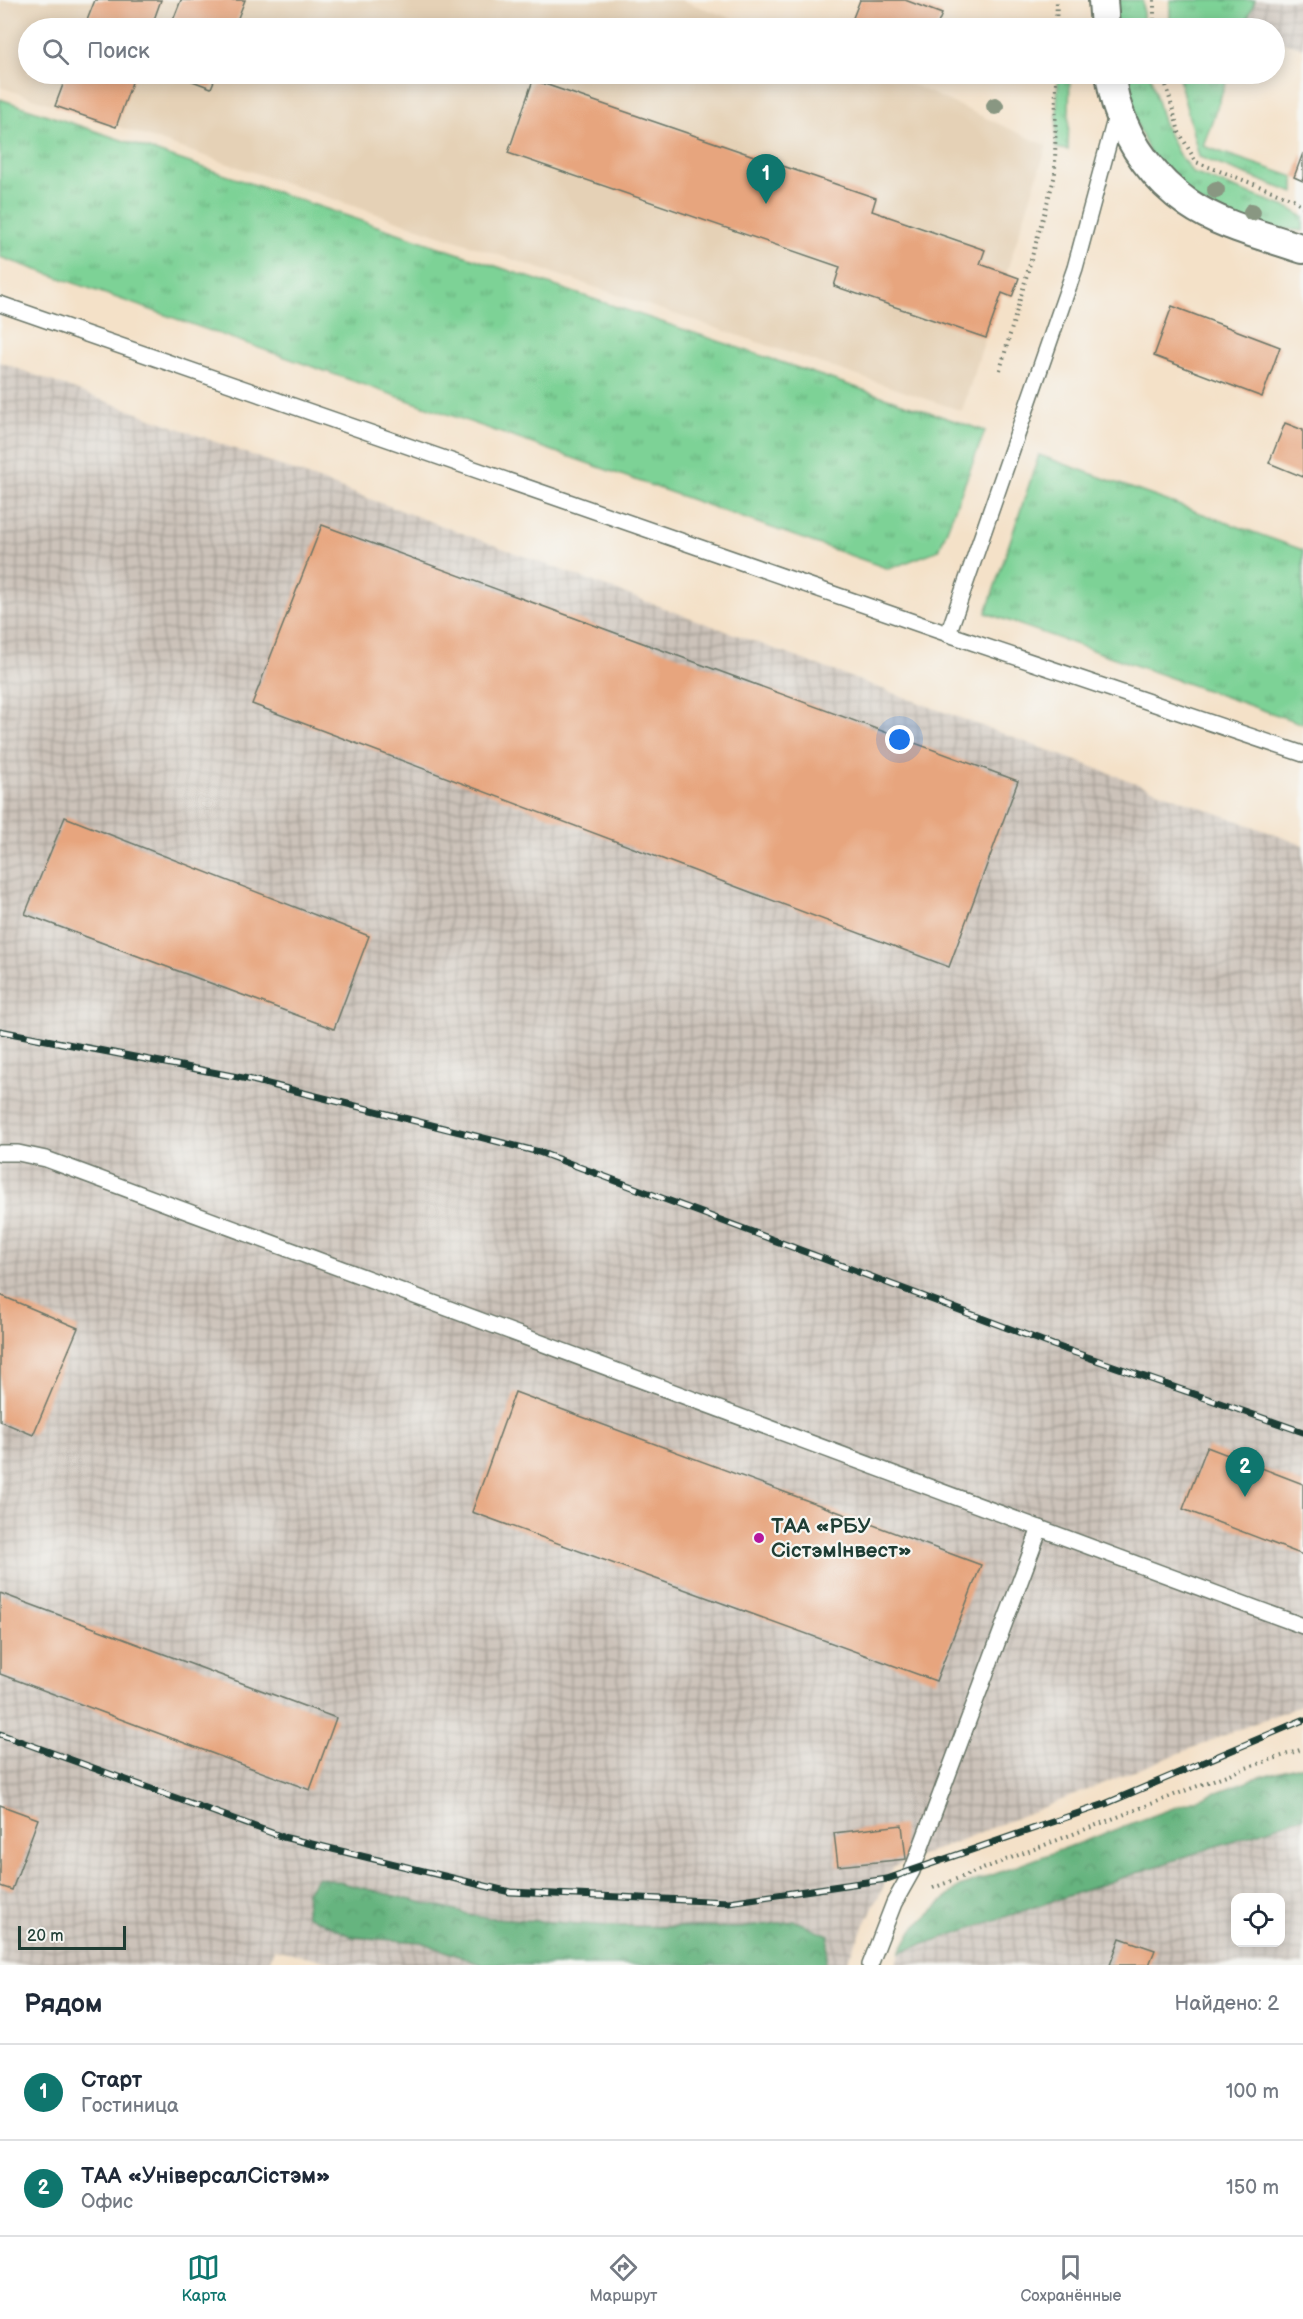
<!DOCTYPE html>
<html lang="ru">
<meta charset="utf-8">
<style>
:root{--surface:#fff;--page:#f2f2f3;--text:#1f2937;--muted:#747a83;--line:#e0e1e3;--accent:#0f766e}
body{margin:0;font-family:"Balsamiq Sans",sans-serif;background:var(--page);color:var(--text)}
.controls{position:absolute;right:18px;bottom:18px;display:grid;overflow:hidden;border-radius:12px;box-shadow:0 3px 15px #0003}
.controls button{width:54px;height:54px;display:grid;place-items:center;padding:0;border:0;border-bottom:2px solid var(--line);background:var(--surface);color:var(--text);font:30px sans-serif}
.scale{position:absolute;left:18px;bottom:15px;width:108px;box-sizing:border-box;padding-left:6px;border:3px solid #1f3d34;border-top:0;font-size:16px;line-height:21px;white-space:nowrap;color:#1f3d34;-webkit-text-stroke:4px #f6f6f2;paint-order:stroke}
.you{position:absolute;left:900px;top:740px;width:21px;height:21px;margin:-15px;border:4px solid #fff;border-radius:50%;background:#1a73e8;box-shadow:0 0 0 9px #1a73e833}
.badge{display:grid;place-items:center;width:39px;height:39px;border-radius:50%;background:var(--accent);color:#fff;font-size:20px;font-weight:700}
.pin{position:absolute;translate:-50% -50px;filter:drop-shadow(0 2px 3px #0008)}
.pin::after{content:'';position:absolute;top:32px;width:21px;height:18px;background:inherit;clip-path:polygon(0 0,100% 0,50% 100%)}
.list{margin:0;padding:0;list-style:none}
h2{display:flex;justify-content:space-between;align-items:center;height:78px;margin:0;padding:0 24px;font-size:26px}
h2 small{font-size:20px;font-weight:400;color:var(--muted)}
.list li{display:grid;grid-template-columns:39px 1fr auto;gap:18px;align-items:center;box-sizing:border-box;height:96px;padding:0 24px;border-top:2px solid var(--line)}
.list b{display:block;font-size:22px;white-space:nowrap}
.list p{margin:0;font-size:20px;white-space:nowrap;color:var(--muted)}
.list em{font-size:20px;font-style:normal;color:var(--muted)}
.icon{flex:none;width:33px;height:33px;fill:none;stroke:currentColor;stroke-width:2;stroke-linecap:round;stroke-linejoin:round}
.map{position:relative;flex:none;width:1303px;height:1965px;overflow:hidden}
.search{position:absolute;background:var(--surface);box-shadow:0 3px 15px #0003;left:18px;right:18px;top:18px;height:66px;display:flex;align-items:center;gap:15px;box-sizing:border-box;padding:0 21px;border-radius:33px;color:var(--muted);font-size:22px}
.sheet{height:270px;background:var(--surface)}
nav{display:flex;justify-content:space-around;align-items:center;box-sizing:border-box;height:84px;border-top:2px solid var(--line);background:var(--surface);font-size:16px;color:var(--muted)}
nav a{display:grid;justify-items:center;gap:3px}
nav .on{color:var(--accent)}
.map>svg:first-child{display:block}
</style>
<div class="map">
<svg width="1303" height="1965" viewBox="0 0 1303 1965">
<defs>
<pattern id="industrial-grid" width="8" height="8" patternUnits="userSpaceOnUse" patternTransform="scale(1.5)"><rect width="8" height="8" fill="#ccc2b9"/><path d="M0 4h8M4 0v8" fill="none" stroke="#a59f97"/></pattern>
<pattern id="grass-tufts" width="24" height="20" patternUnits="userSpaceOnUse" patternTransform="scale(1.5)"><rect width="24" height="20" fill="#7dd296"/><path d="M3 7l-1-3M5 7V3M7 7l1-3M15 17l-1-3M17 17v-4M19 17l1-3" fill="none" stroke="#66ac7b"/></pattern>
<pattern id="forest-crowns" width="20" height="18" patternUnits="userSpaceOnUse" patternTransform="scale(1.5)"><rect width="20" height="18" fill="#66b47f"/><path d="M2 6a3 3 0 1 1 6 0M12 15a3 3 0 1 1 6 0" fill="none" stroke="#539469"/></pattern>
</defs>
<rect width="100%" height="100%" fill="#f6f6f2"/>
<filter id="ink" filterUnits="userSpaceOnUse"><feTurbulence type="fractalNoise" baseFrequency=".0167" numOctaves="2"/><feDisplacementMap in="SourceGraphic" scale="12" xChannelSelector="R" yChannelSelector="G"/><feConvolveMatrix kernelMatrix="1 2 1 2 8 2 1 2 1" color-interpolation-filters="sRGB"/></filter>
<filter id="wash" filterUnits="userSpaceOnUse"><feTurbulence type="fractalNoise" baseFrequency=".008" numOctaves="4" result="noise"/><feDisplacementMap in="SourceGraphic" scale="24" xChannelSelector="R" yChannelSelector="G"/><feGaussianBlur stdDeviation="1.35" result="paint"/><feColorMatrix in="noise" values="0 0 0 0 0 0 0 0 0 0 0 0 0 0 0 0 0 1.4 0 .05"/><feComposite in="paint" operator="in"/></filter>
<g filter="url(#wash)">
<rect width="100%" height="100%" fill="#f4e1c8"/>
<path fill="#e5d1b6" d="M0,0H681L758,28H28V74H881L918,87L1047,146L962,411L0,87Z"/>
<g fill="url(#industrial-grid)" fill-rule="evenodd">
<path d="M1255,0H1303V48L1275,39L1274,28H1244Z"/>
<path d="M0,362L1303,845V1704L893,1867L845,1965H345L274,1949L268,1965H0Z"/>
<path d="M1303,1817V1965H895L900,1952ZM1236,1898H1280V1942H1236Z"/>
</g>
<g fill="url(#grass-tufts)" stroke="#4e8865" stroke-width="1.5">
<path d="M1112,0H1143V28H1113Z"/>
<path d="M1170,0H1255L1244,28H1170Z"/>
<path d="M1058,74H1070L1068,150L1056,148Z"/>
<path d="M1123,74H1150L1163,122L1178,153L1193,173L1291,209L1303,217V231L1254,226L1192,199L1150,154L1129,106Z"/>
<path d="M1178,74H1229L1203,146L1294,177V193L1199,157Z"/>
<path d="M0,99L985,431L939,550L889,569L0,257Z"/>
<path d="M1039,455L1303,550V724L986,613Z"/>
</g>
<g fill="url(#forest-crowns)" stroke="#42785a" stroke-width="1.5">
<path d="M1303,1765V1817L900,1952L913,1929L957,1888L1255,1778Z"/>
<path d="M318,1877L480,1917L609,1926L740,1928L795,1921L829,1935L825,1965H483L421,1942L353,1937L306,1915L307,1892Z"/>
</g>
<g id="blocks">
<g fill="#e7a57e">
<path d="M95,0H161L151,28H84Z"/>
<path d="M181,0H245L234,28H170Z"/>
<path d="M860,0H905L942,14L936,28H849Z"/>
<path d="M67,74H135L116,127L55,106Z"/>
<path d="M174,74H217L211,88Z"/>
<path d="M533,80L876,198L872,211L985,250L980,264L1019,278L1012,297L1002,293L986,338L834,286L840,267L508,153Z"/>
<path d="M1303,153V181L1294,177Z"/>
<path d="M1172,306L1280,347L1262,397L1154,356Z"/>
<path d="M1285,423L1303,430V477L1269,463Z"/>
<path d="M322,525L1018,781L949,967L252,704Z"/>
<path d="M65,817L369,936L334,1029L25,914Z"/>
<path d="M0,1295L78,1328L33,1435L0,1421Z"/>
<path d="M515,1392L981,1565L936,1681L472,1512Z"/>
<path d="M1207,1447L1303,1484V1555L1183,1509Z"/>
<path d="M0,1593L336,1718L310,1790L0,1674Z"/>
<path d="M0,1805L38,1819L12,1890L0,1886Z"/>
<path d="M902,1825L906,1859L838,1866L834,1833Z"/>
<path d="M1120,1938L1155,1950L1149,1965H1110Z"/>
</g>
</g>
</g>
<g filter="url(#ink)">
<use href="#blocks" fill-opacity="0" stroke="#6a7668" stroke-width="1.5"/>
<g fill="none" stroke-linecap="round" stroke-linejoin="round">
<defs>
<g id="lane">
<path d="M0,304L948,634L1303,754"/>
<path d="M948,634L1075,268L1117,112"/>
<path d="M0,1153H18L46,1159L1303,1626"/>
<path d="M870,1965L894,1903L912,1871L1040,1528"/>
</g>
<g id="street">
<path d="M1103,0L1105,28"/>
<path d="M1110,74C1112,85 1114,98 1118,109C1130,146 1156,181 1188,203C1221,226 1266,236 1303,249"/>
</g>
</defs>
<use href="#lane" stroke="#6a7668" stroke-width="18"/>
<use href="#street" stroke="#6a7668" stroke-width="32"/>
<g stroke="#6a7668" stroke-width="4" stroke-dasharray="1.5 4.5" stroke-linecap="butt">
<path d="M1154,0V28"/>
<path d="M1056,28L1057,0"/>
<path d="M1163,74L1179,132L1196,162L1293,199L1303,206"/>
<path d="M1000,370L1055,175L1056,74"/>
<path d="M933,1888L1234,1772L1303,1749"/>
</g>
<use href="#lane" stroke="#fff" stroke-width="15"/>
<use href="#street" stroke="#fff" stroke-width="28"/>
<defs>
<g id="rail">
<path d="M0,1031L248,1079L539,1152L1053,1345L1303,1432"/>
<path d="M0,1734L283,1837L510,1892L729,1902L887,1879L1105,1804L1303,1720"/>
</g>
</defs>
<use href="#rail" stroke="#1f3d34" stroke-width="7"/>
<use href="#rail" stroke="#f6f6f2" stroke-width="4.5" stroke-dasharray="14" stroke-linecap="butt"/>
</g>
<g fill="#899782">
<circle cx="995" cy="106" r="9"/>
<circle cx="1216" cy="190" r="9"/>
<circle cx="1252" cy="212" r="9"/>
</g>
</g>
<circle fill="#b5179e" stroke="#f6f6f2" stroke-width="2" cx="759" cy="1538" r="6"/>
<g text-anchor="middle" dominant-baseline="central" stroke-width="4.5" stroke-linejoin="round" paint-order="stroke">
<g font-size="21" font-weight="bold" fill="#1f3d34" stroke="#f6f6f2" text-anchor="start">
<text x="771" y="1526">ТАА «РБУ<tspan x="771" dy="24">СістэмІнвест»</tspan></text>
</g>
</g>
</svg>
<div class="controls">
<button><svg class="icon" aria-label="locate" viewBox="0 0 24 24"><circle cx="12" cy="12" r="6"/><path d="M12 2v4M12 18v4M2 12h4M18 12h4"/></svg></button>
</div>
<div class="scale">20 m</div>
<div class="you"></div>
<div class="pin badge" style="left:766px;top:204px">1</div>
<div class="pin badge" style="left:1245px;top:1497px">2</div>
<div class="search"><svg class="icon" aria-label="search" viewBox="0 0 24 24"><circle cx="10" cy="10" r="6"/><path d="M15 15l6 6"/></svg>Поиск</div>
</div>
<section class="sheet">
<h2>Рядом<small>Найдено: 2</small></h2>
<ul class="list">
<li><span class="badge">1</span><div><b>Старт</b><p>Гостиница</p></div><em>100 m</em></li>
<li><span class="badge">2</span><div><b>ТАА «УніверсалСістэм»</b><p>Офис</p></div><em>150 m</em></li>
</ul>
</section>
<nav>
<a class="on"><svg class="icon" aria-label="map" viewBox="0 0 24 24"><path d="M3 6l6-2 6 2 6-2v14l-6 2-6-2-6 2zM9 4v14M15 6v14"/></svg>Карта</a>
<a><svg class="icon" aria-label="directions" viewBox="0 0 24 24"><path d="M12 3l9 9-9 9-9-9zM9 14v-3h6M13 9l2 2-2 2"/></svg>Маршрут</a>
<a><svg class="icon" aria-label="saved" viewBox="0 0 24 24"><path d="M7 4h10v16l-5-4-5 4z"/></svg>Сохранённые</a>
</nav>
